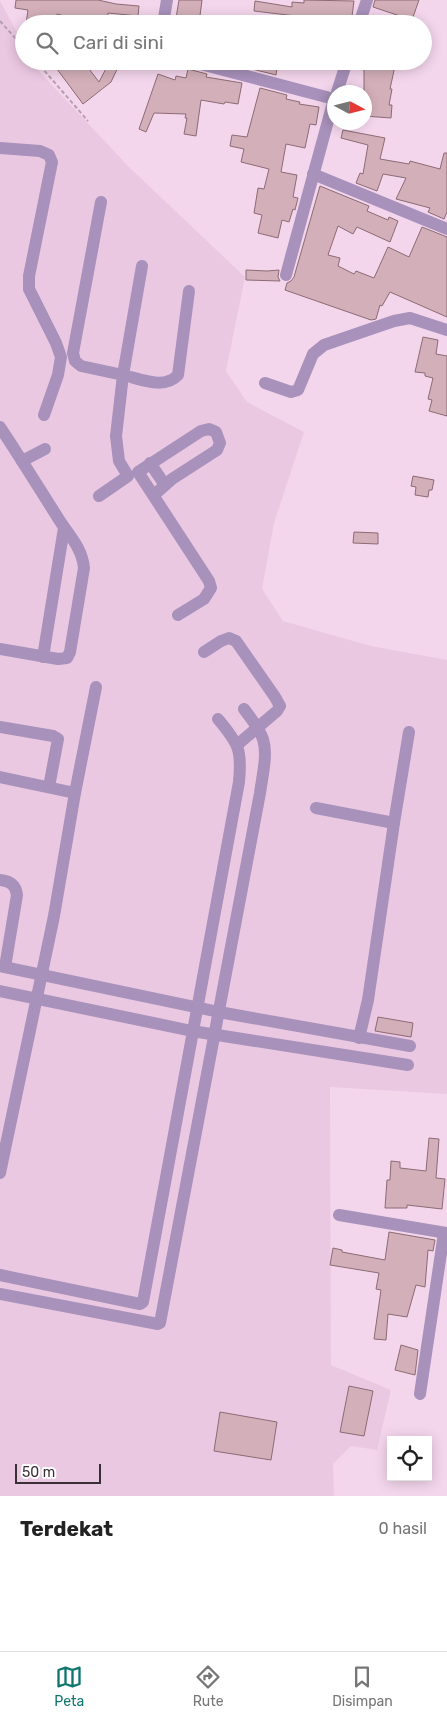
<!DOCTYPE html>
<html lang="id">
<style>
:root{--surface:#fff;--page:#f6f6f6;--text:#222;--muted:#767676;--line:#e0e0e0;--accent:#0f766e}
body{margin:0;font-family:Rubik,sans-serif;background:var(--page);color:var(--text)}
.controls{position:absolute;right:15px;bottom:15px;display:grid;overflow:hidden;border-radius:0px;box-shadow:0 2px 12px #0003}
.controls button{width:45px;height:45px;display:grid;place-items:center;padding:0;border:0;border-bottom:1px solid var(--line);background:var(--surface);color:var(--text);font:25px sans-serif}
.compass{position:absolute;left:327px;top:85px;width:45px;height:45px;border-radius:50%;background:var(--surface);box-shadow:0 2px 12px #0003;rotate:97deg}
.scale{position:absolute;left:15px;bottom:12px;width:86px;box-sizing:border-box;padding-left:5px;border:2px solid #3a2f37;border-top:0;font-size:14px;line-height:18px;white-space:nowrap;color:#3a2f37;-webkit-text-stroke:4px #fff;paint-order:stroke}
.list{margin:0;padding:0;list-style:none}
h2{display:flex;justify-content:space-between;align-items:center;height:65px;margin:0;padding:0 20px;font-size:21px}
h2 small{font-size:16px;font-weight:400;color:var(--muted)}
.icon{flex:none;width:28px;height:28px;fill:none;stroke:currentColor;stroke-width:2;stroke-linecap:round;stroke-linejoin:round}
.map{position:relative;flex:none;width:447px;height:1496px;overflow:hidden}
.search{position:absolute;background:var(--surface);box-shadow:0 2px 12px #0003;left:15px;right:15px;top:15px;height:55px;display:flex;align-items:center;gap:12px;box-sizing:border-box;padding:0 18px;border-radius:28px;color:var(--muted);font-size:19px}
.sheet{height:155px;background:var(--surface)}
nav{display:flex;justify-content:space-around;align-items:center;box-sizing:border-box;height:70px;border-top:1px solid var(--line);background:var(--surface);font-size:14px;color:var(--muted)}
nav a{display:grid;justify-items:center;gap:2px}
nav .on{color:var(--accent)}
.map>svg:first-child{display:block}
</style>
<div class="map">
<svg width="447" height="1496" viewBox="0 0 447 1496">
<rect width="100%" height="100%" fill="#f4d6ec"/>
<path fill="#ebc8e2" d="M0,1L24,45V61H32L35,67L129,167L245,277L226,371L247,402L304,432L274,523L262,589L283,621L371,646L447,660V1094L330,1087L331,1365L391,1390L377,1450L351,1446L333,1464L334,1496H0Z"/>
<g fill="#d3afb9" stroke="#8c6b74">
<path d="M16,0H98L116,4L139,6L138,16L108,13L106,24H93L57,14L55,24H26L28,10L15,8Z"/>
<path d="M179,0H202L199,24H175Z"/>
<path d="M304,0L354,1L351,24H303L304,17L254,11L255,1L292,7V2L304,3Z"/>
<path d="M375,0H419L412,20L373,7Z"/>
<path d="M51,61H83L99,82L110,61H121L111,82L83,104Z"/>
<path d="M237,61H278L276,75L236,65Z"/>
<path d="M364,61H396L390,89H392L389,105H392L391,118L364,116Z"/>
<path d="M188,69L207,74L206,77L242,83L238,104L225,102L224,104L201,100L196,136L184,134L187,118H185L186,114L154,113L146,132L139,129L158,74L175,80L176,76L186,78Z"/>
<path d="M260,88L287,95L286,99L300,102L299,104L319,107L316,125L310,124L305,148L286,144L281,172L297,175L293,197L298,198L295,210L293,209L289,222L282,220L278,238L258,233L262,215L254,213L258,188L264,189L269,169L241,162L244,149L230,146L232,135L247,137Z"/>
<path d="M343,130L385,138L380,159L409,164L410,161L440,169L444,153H447V212L444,219L428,212L430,208L396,199L406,178L383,174L377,191L356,183L360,173L363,174L368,145L341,138Z"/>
<path d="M320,186L369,206L367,211L388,220L389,217L398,221L390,242L357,227L353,234L338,226L328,255L340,258L338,266L354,274L356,271L374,278L388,247L409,257L422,227L447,237V317L390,292L382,306L380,305L376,319L371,320L285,290L287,283L291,281L294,277Z"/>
<path d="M246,270L267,271L279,270L278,277L280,281L246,280Z"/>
<path d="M423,337L438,340L436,354L447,356V416L429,411L432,400L428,399L433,378L425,376V373L415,372Z"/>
<path d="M413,476L434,480L432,490H429L428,497L415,495L416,487L411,486Z"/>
<path d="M354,532L378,533V544L353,543Z"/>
<path d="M378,1017L413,1023L411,1037L375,1031Z"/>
<path d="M429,1138L439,1139L436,1178L445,1179L442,1209L407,1205V1208H385L387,1180H390L391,1161L400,1162V1168L426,1171Z"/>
<path d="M389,1232L435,1240L433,1251L428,1250L425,1287L416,1285L407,1317L388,1314L386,1340L374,1339L381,1290L376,1289L379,1273L330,1265L333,1248L342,1250V1252L385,1260Z"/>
<path d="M401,1345L418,1350L415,1375L395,1370Z"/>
<path d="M349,1386L373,1391L364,1436L340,1432Z"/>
<path d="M220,1412L277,1422L271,1460L214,1451Z"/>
</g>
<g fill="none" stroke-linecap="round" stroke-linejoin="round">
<g stroke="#b59eaf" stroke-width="2" stroke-dasharray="4 2.5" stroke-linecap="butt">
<path d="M0,21L24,48"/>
<path d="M36,61L88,121"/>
</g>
<g stroke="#a891bb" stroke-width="12">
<path d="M163,24L167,0"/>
<path d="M359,24L367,0"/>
<path d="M189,61L334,99"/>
<path d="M337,92L347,61"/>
<path d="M0,148L40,151L49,155L52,162L29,276V289L56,343L61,357L58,375L44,415"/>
<path d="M313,174L447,229"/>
<path d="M142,266L123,375C141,379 164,390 178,375L189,291"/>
<path d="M286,275L334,99"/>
<path d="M265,383L291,392L298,390L313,354L324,345L394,321L410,318L447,330"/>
<path d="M0,427C20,457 39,488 58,518C69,536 82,547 84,568L70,652L67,658L58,659L0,649"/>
<path d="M22,461L45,449"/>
<path d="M150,463L165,485"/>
<path d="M154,495L172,479L217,450L220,443L216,432L209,429L201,431L138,472L209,581L211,588L204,599L178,615"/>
<path d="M99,496L128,476L119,461L116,436L123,375L81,366L75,361L73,353L101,202"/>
<path d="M204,652L221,641L229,638L236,641L275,697L280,706L277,711L237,745"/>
<path d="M43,657L64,528"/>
<path d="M0,727L53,736L58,739L49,787"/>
<path d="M0,777L75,793"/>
<path d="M316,808L394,823L368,1000L359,1038"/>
<path d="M394,823L409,732"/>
<path d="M0,880C10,881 16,885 17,895L5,967"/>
<path d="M0,966L219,1012L410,1046"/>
<path d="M0,991L192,1031L408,1065"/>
<path d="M0,1173L54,916L75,793L96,687"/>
<path d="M339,1215L447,1233"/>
<path d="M0,1275L140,1304L143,1302L239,782C242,750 239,744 218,719"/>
<path d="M0,1294L158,1324L160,1323L260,793C262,777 268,755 263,739C259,728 251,718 244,709"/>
<path d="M420,1394L444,1233"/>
</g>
</g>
</svg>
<div class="controls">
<button><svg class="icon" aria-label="locate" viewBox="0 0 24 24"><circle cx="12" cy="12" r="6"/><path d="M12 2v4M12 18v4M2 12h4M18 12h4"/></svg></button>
</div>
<svg class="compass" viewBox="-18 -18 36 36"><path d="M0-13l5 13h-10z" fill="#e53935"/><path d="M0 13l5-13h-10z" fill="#767676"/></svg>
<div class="scale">50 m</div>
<div class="search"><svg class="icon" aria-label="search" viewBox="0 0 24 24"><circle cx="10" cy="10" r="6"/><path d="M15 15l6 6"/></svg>Cari di sini</div>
</div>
<section class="sheet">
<h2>Terdekat<small>0 hasil</small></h2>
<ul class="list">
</ul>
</section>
<nav>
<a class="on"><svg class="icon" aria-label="map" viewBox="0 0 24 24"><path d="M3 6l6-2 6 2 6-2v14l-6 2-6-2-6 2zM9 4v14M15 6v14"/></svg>Peta</a>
<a><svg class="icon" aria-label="directions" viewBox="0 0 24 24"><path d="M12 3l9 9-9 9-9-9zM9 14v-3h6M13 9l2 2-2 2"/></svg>Rute</a>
<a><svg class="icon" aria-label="saved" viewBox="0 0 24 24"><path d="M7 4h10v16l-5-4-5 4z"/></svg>Disimpan</a>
</nav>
